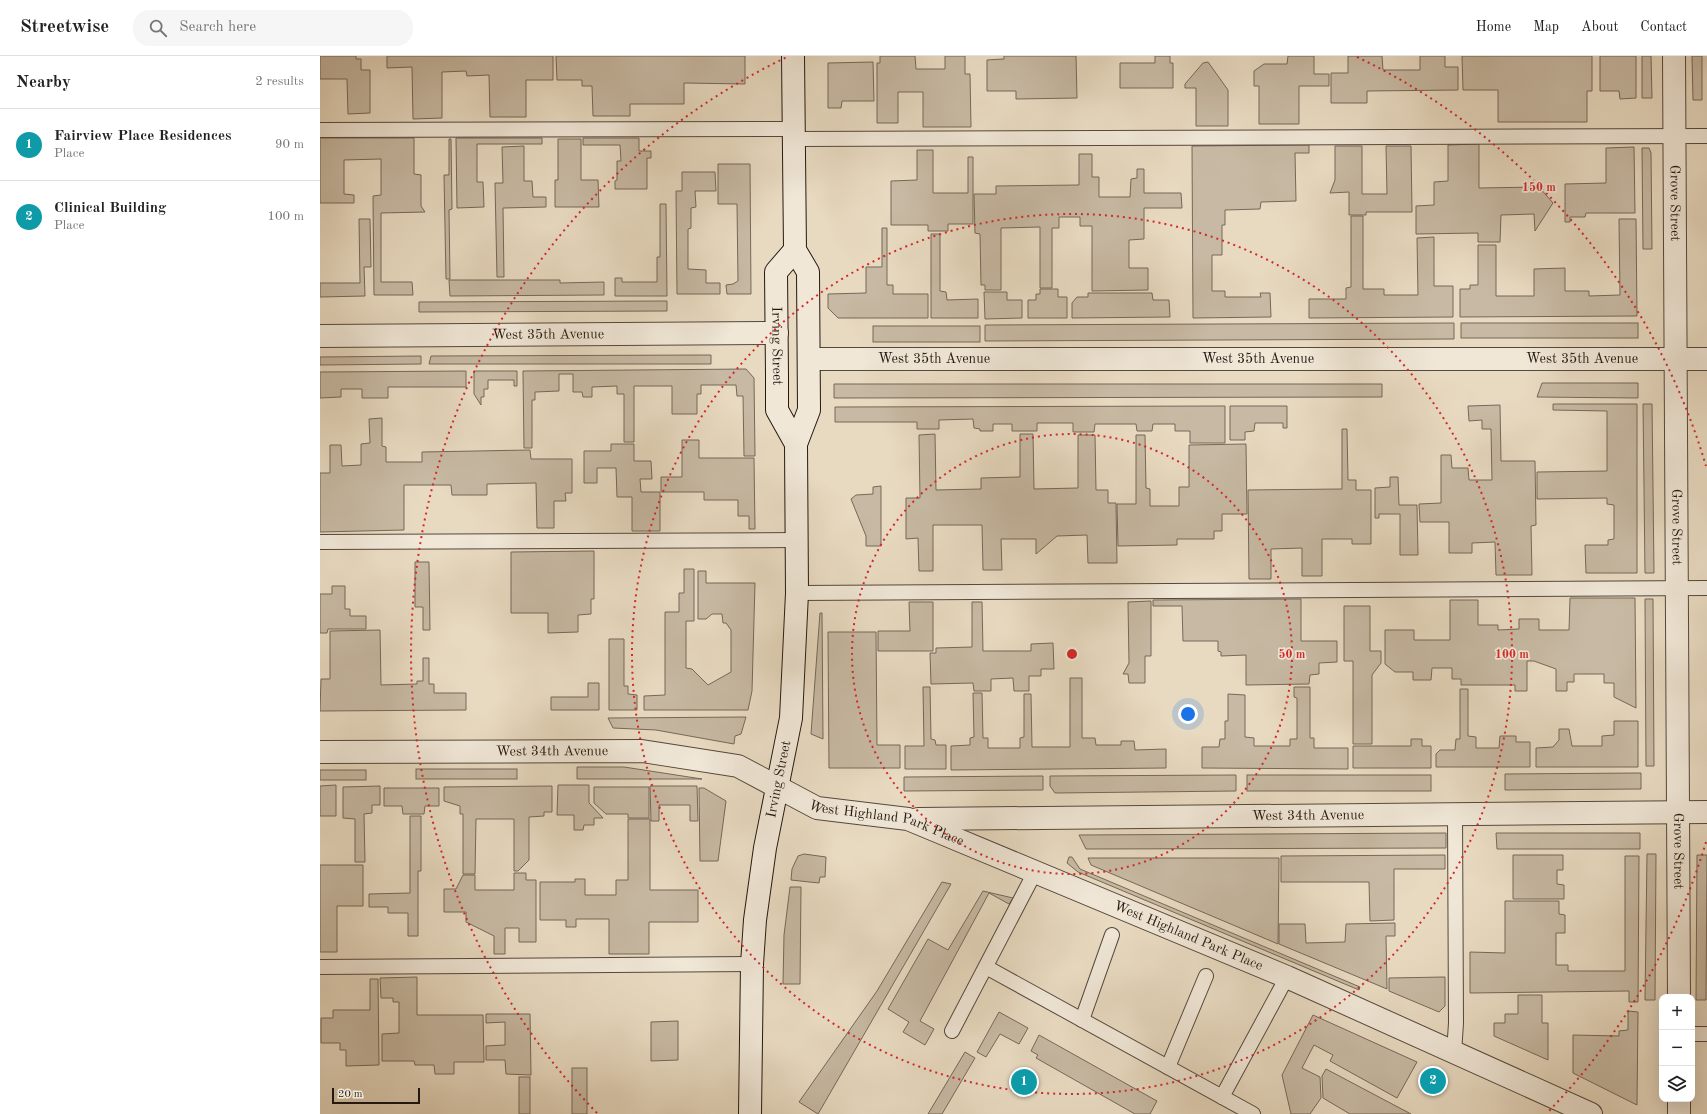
<!DOCTYPE html>
<meta charset="utf-8">
<style>
:root{--surface:#fff;--page:#f6f6f6;--text:#222;--muted:#767676;--line:#e0e0e0;--accent:#1a73e8}
body{margin:0;font-family:"Old Standard TT",serif;background:var(--page);color:var(--text)}
.controls{position:absolute;right:12px;bottom:12px;display:grid;overflow:hidden;border-radius:8px;box-shadow:0 4px 16px #0002}
.controls button{width:36px;height:36px;display:grid;place-items:center;padding:0;border:0;border-bottom:1px solid var(--line);background:var(--surface);color:var(--text);font:20px sans-serif}
.scale{position:absolute;left:12px;bottom:10px;width:88px;box-sizing:border-box;padding-left:4px;border:2px solid #241811;border-top:0;font-size:11px;line-height:14px;white-space:nowrap;color:#241811;-webkit-text-stroke:3px #f0e7d7;paint-order:stroke}
.you{position:absolute;left:868px;top:658px;width:14px;height:14px;margin:-10px;border:3px solid #fff;border-radius:50%;background:#1a73e8;box-shadow:0 0 0 6px #1a73e833}
.badge{display:grid;place-items:center;width:26px;height:26px;border-radius:50%;background:var(--accent);color:#fff;font-size:13px;font-weight:700}
.pin{position:absolute;translate:-50% -50%;border:2px solid #fff;box-shadow:0 1px 4px #0006}
.list{margin:0;padding:0;list-style:none}
h2{display:flex;justify-content:space-between;align-items:center;height:52px;margin:0;padding:0 16px;font-size:17px}
h2 small{font-size:13px;font-weight:400;color:var(--muted)}
.list li{display:grid;grid-template-columns:26px 1fr auto;gap:12px;align-items:center;box-sizing:border-box;height:72px;padding:0 16px;border-top:1px solid var(--line)}
.list b{display:block;font-size:15px;white-space:nowrap}
.list p{margin:0;font-size:13px;white-space:nowrap;color:var(--muted)}
.list em{font-size:13px;font-style:normal;color:var(--muted)}
.icon{flex:none;width:22px;height:22px;fill:none;stroke:currentColor;stroke-width:2;stroke-linecap:round;stroke-linejoin:round}
.map{position:relative;flex:none;width:1387px;height:1058px;overflow:hidden}
header{display:flex;align-items:center;gap:24px;box-sizing:border-box;height:56px;padding:0 20px;background:var(--surface);border-bottom:1px solid var(--line)}
header strong{font-size:19px}
nav{display:flex;gap:22px;margin-inline-start:auto;font-size:14px}
.search{width:280px;height:36px;background:var(--page);display:flex;align-items:center;gap:10px;box-sizing:border-box;padding:0 14px;border-radius:16px;color:var(--muted);font-size:15px}
main{display:flex}
aside{flex:1;background:var(--surface)}
.map>svg:first-child{display:block}
</style>
<header>
<strong>Streetwise</strong>
<div class="search"><svg class="icon" aria-label="search" viewBox="0 0 24 24"><circle cx="10" cy="10" r="6"/><path d="M15 15l6 6"/></svg>Search here</div>
<nav><a>Home</a><a>Map</a><a>About</a><a>Contact</a></nav>
</header>
<main>
<aside>
<h2>Nearby<small>2 results</small></h2>
<ul class="list">
<li><span class="badge" style="background:#0f9aa8">1</span><div><b>Fairview Place Residences</b><p>Place</p></div><em>90 m</em></li>
<li><span class="badge" style="background:#0f9aa8">2</span><div><b>Clinical Building</b><p>Place</p></div><em>100 m</em></li>
</ul>
</aside>
<div class="map">
<svg width="1387" height="1058" viewBox="0 0 1387 1058">
<rect width="100%" height="100%" fill="#e8dac1"/>
<filter id="stains"><feTurbulence type="fractalNoise" baseFrequency=".005" numOctaves="4"/><feColorMatrix values="0 0 0 0 .2 0 0 0 0 .09 0 0 0 0 .02 0 0 0 .5 -.17"/></filter>
<radialGradient id="worn" r=".72"><stop offset=".6" stop-color="#630" stop-opacity="0"/><stop offset="1" stop-color="#630" stop-opacity=".3"/></radialGradient>
<g fill="#c7b9a3" stroke="#76685a">
<path d="M0,0H36V3H41V14H50V57L28,58L27,23H0Z"/>
<path d="M67,0H233V24H206V61H170L169,19L147,20L146,15L122,16V62L93,63L92,11L67,12Z"/>
<path d="M236,0H425V28L364,27V48H310V60H273L272,30H262V24H237Z"/>
<path d="M560,0H595L596,13H625V0H645V18H650L651,71H603V36H578V67H557V7H560Z"/>
<path d="M684,0H756L757,42L696,43V35H667V4L684,3Z"/>
<path d="M835,0H850V7H853V32H800V7H835Z"/>
<path d="M968,0H994V18H1009V30H979V68H939V30H934V15L944,8H967Z"/>
<path d="M1028,0H1062L1063,14H1100V0H1125V11H1138V34L1047,35V47H1011V17H1028Z"/>
<path d="M1142,0H1272V35H1267V66H1178V34H1143Z"/>
<path d="M1280,0H1316V42L1300,43L1299,35H1280Z"/>
<path d="M1322,0H1331L1332,42H1322Z"/>
<path d="M1372,0H1382V44H1373Z"/>
<path d="M553,6L554,45H522L521,52H508V7Z"/>
<path d="M888,6L908,34V70H876V32H865V28L883,7Z"/>
<path d="M0,82H94V118L101,119V150L105,156L61,157V226H92L93,239H54L53,140L61,139V103L24,104V138L34,139V147H0Z"/>
<path d="M136,82H222V88H157V126H163L164,151L137,152Z"/>
<path d="M263,82H319V95H331V102H327V133H295V125L297,124V105H301L300,89H263Z"/>
<path d="M129,83H131L132,153L129,154L130,223H126L124,119H129Z"/>
<path d="M238,83H261V124H278L279,151H235V124H238Z"/>
<path d="M1159,88V132L1219,131L1233,147L1215,175L1214,158L1181,159L1180,186H1158V177L1096,178V150L1114,149V126L1128,125V89Z"/>
<path d="M989,89V97H975L976,145L941,146L940,153L905,154V169H902V199H892V235H905V241H941L940,237H950L951,261L873,262L872,90Z"/>
<path d="M204,90V125H212L213,141H226V151L183,152L184,221H177L175,127H183L182,91Z"/>
<path d="M1015,90H1042V138H1067L1066,90H1091L1092,156H1046V159H1029V136L1010,137L1015,124Z"/>
<path d="M1314,91L1315,157H1266L1265,161H1250V166H1245V128L1286,127V92Z"/>
<path d="M1322,92H1329L1331,97L1332,193H1323Z"/>
<path d="M597,94H613V137H648V101H653V168H628V175H608V169H571V125L597,124Z"/>
<path d="M759,98H772V121H779V141H810L811,123L817,122V113H824V137H861L862,152H824V183L809,184V212H828V234L772,235V170H760V161H739V172H732V232H720V171L681,172V234H665V229H661L660,178L655,177L654,138H676V130L759,129Z"/>
<path d="M398,108H430L431,238H407L406,229L413,228L418,225L417,148H398Z"/>
<path d="M362,116H395L396,135H375L376,151L371,152V172L368,173V213L386,214V227H400V238H357L356,135H362Z"/>
<path d="M340,148H346L347,240H295V222H302V226H337V201H340Z"/>
<path d="M1031,160H1043V233H1064V239H1098L1097,182L1114,181V230H1133V261L989,262V243H1026V232L1031,231Z"/>
<path d="M39,163H50L51,211H44L45,240L0,241V227H40Z"/>
<path d="M1299,163H1316L1317,260L1140,261V233H1150V229H1158V189H1176V240H1214V213L1245,212V235H1269V240L1300,239Z"/>
<path d="M562,172H567V229H573V238H608V262H518L508,252V238L546,237V211H562Z"/>
<path d="M611,178H620V235L626,236L627,244L658,243V262H611Z"/>
<path d="M129,224H240V227L284,226V239L130,240Z"/>
<path d="M720,233H738V241H747V262H708V244H716V238H720Z"/>
<path d="M664,236H687V244H702V262L665,263Z"/>
<path d="M768,237H832L833,244H849L850,261L752,262V247L757,241H768Z"/>
<path d="M347,245V255L99,256V246Z"/>
<path d="M1134,267V283L665,285V269Z"/>
<rect x="1141" y="267" width="177" height="15"/>
<rect x="553" y="270" width="107" height="16"/>
<path d="M391,299V308H109L111,300Z"/>
<path d="M101,300V308L0,309V301Z"/>
<path d="M426,313L434,322L435,400H424L423,340H417L416,329H381V338H377V358H352V330H314V386H304V338H297V330L272,331V341H263L262,336H253V318H239V335L215,336V344H212V392H204L203,315Z"/>
<path d="M146,315V331H68V342H42V333H21V341L0,342V316Z"/>
<path d="M154,315H197V330H194V324H168V333H164V341H161V349L154,338Z"/>
<path d="M1222,327H1318V342L1217,341Z"/>
<path d="M514,328H1062V341L514,342Z"/>
<path d="M1233,348H1317V517H1266L1265,489H1288V484L1294,483V449L1287,448V442L1217,443V416L1287,415V355L1233,354Z"/>
<path d="M1323,348H1332L1334,517H1325Z"/>
<path d="M1180,349L1181,405H1215L1216,469L1211,470L1212,519H1176L1175,486L1152,487V497H1129V466H1100L1099,448L1121,447V399H1131L1132,412H1148L1149,424H1172L1171,373H1162V364L1149,365L1148,350Z"/>
<path d="M905,350V387H870V375H855V368H833L832,375H817L816,368H775L774,376H753V367H717V375H692V368H673V375H660V373L654,372L653,363L619,364V373H597V366H515V351Z"/>
<path d="M910,350H967V372H963V367H935L934,375L925,376V384H910Z"/>
<path d="M62,362V390L66,391V406H102V396L210,394L211,403H252V437H245L246,445H234V472H217L216,427L167,428V439H132L131,429H84V474L0,476V417H10V389H21L22,410L41,409V388L50,387L49,363Z"/>
<path d="M1022,373H1027L1028,424H1036V434H1051V488H1032V483H1002V520H982V492L951,493V523H929L928,434L1022,433Z"/>
<path d="M615,378L616,434L661,433V422L700,421V378H713L714,433L758,432V379H775L776,434H788V447H796L797,507H768L767,479L737,480L716,498V483H681L682,514H663L662,469H613V515H599L598,482L586,483V442H600L599,379Z"/>
<path d="M816,379H825L826,432L830,433V450H859V431H869V389L926,388L927,458H902V475H894V483H857V489L798,490L797,448H816Z"/>
<path d="M362,384H379V402H434L435,473H429V460H418V444H384V436H341V421H362Z"/>
<path d="M291,388H314V405H331L332,423H320L321,436H340V475H312V441H297L296,412H277V427H264V395H291Z"/>
<path d="M1070,421H1078L1079,449H1097L1098,499H1080V458H1059V462H1055V432L1070,431Z"/>
<path d="M561,430V490H546V480L531,443L536,439L553,438V431Z"/>
<path d="M274,495V543H271V558L258,559V576L228,577V557H191V496Z"/>
<path d="M95,506H109L110,574H103V551H95Z"/>
<path d="M364,513H374V565H366V612L372,613L388,629L411,616V574L406,567H403L402,558H392L386,563H378V515H386V527H435L432,635L428,654H324V640L345,639V556H359V537H364Z"/>
<path d="M12,530H25V553H30V560H46V573H8L7,577H0V538H12Z"/>
<path d="M1250,542H1315L1316,652L1294,641V627H1284V618H1254V626H1247V635H1236V613L1214,605H1207V635H1195V629H1141V623H1132V612H1112L1111,624H1093V616H1075L1065,608V574H1094V584H1130V544H1158V569H1178V574L1199,573V563H1219V574H1249Z"/>
<path d="M981,543V585H1017V606L999,607V618L990,619L989,628L926,629V599L901,600V596L898,595V585H863L862,550H833V544Z"/>
<path d="M1325,543H1333L1334,710H1326Z"/>
<path d="M831,545V600H825V627H809L808,618H803L809,607L808,546Z"/>
<path d="M589,546H613V595H558V575H590Z"/>
<path d="M652,546H662L663,595H711V588L733,587L734,613H721V620H709V635H694L693,622L671,623V635H654L653,627L611,628L610,597H616V592L652,591Z"/>
<path d="M1024,550H1050V595H1061V607L1052,619V688H1033V605H1024Z"/>
<path d="M500,557H502L503,683L491,678Z"/>
<path d="M60,574L61,629L97,628V625H103V602H109V628H114V637H146V654L0,655L1,623H10V575Z"/>
<path d="M508,576H556L557,689H580V712H509Z"/>
<path d="M289,583H304V630H308V638L317,639V654H289Z"/>
<path d="M750,622H762V682H775L776,689H801V685H814L815,694L846,693V712L631,714V690L650,689V682L654,681L653,637H662L663,682H668V692H700V682L704,681V638H711L712,691H750Z"/>
<path d="M268,627H279V654H231V641H268Z"/>
<path d="M603,631H610L611,683L615,684L616,689H626V713H585V690H604Z"/>
<path d="M974,631H990V682H994V692H1028V713L882,712V691H899L900,683H905V665H908V638L925,639V681L934,682V690H970V683H977V642L974,641Z"/>
<path d="M1140,633H1148V680L1156,681V692H1179L1180,680H1196V686H1210V711H1116V698L1120,694H1135L1136,683H1140Z"/>
<path d="M426,661L421,678L415,680L414,688L336,674L293,672L288,662Z"/>
<path d="M1294,665H1318V711H1216V692L1233,691L1239,684V673H1249L1252,690H1282V680L1294,679Z"/>
<path d="M1091,683H1102V690H1111V712H1033V690H1091Z"/>
<path d="M257,711H304L382,723H257Z"/>
<rect x="96" y="713" width="101" height="10"/>
<rect x="0" y="714" width="46" height="10"/>
<path d="M1321,717V733L1185,734V718Z"/>
<path d="M916,719V735L735,737L730,730V720Z"/>
<rect x="927" y="719" width="184" height="16"/>
<path d="M723,720V734L584,735V721Z"/>
<path d="M16,729V760H0V730Z"/>
<path d="M238,729H269V747L283,762H274V769H264L263,774H254V759H237Z"/>
<path d="M60,730V749H52V757L44,758L45,806H35V763L23,762V731Z"/>
<path d="M232,730V756H224V760L209,761V804L198,815H194V763H156L155,818H143V758H140V750L124,745V731Z"/>
<path d="M330,730H377L378,765H370V749H339V765H331Z"/>
<path d="M274,731H329V762H308V758H286L274,747Z"/>
<path d="M64,732H119V750H105L104,758H83L82,750H64Z"/>
<path d="M379,732H384L406,745L398,805H380Z"/>
<path d="M90,760H101V815H98V880H88V857H68V851H49V838L90,837Z"/>
<path d="M308,763H330V834H378V866H329V898H289V863H256V871H246V864H220V826H255V823H265V839H296V824H308Z"/>
<path d="M1126,777V792L766,793L759,779Z"/>
<path d="M1176,777H1320V793H1177Z"/>
<path d="M484,798L506,801L505,821H500L499,827L471,824L472,813L478,800Z"/>
<path d="M1327,798H1336L1335,944H1325Z"/>
<path d="M1125,799V813H1074V864L1050,865L1049,826H961V800Z"/>
<path d="M1193,799H1243V814H1237V828L1244,829V843H1193Z"/>
<path d="M1377,799H1387L1386,944H1376Z"/>
<path d="M1305,800H1319L1318,946H1309V935L1150,937V896L1185,897V845H1239V858L1245,859V877H1236V909H1248V915H1305Z"/>
<path d="M749,801H752L760,813L1040,931L1039,934L758,816L747,807Z"/>
<path d="M768,802H959L958,888L771,809Z"/>
<path d="M0,809H43V850H17V896H0Z"/>
<path d="M194,817H206V824H216V886H199V872H185V898H174V880L146,866V856H124V833H136L143,819H155V834H194Z"/>
<path d="M622,826L631,828L498,1058L479,1046L557,935Z"/>
<path d="M470,831H481L480,928H463L464,879Z"/>
<path d="M663,835L693,842L689,848L669,837L600,965L614,973L605,989L583,976L589,966L568,953L608,883L628,894Z"/>
<path d="M1075,867V880H1066L1067,933L959,888V868H985L986,887L1025,886L1026,868Z"/>
<path d="M97,921V959H163L164,1006H134V1018H115L114,1009H95L94,1005H62V978L79,977V946H73V942H61L60,922Z"/>
<path d="M1125,921V950L1119,956L1069,935V922Z"/>
<path d="M50,923H58L59,1009L26,1010V994H20V987H1V962H13V954H50Z"/>
<path d="M1198,939H1222V967H1228V1004L1174,980V967H1185V958H1198Z"/>
<path d="M1308,955L1318,956L1317,1049L1253,1017V979L1299,980V975L1308,974Z"/>
<path d="M679,956L708,972L699,988L680,978L666,1001L657,996Z"/>
<path d="M166,958H210L211,1019L186,1018L185,1004H166V990L185,989V966L166,967Z"/>
<path d="M993,959L1097,1006L1077,1042L1010,1005L1013,999L994,989L982,1012L1000,1021L1001,1042L990,1058H971L962,1019Z"/>
<path d="M358,965V1004L331,1005V966Z"/>
<path d="M719,979L837,1045L830,1058H815L716,1002L718,999L711,995Z"/>
<path d="M645,996L655,1002L622,1058H608Z"/>
<rect x="252" y="1012" width="15" height="46"/>
<path d="M1006,1013L1091,1058H1030L1003,1042L1002,1020Z"/>
<rect x="199" y="1021" width="11" height="37"/>
</g>
<g fill="none" stroke-linecap="round" stroke-linejoin="round">
<defs>
<g id="service">
<path d="M0,74L474,73"/>
<path d="M474,83L1387,80"/>
<path d="M0,486L477,484"/>
<path d="M477,537L1387,532"/>
<path d="M0,911L432,908"/>
<path d="M666,911L933,1058"/>
<path d="M762,964L792,879"/>
<path d="M632,975L715,816"/>
<path d="M1372,978H1387"/>
<path d="M1134,997L1136,967L1135,758"/>
<path d="M848,1011L886,920"/>
<path d="M902,1041L967,921"/>
</g>
<g id="minor">
<path id="s1" d="M1354,0L1359,941"/>
<path id="s2" d="M0,280L457,277"/>
<path id="s3" d="M489,303H1387"/>
<path id="s4" d="M0,696L322,695L418,710L497,752L588,763L967,921L1271,1058"/>
<path id="s5" d="M598,763L1387,756"/>
<path d="M1359,1043V1058"/>
</g>
<g id="secondary">
<path id="s6" d="M475,194L456,216L457,320V354L476,388"/>
<path id="s7" d="M430,1058L432,908L435,864L445,792L471,662L477,537L476,388L489,354L488,216L475,194L473,0"/>
</g>
</defs>
<use href="#service" stroke="#55483d" stroke-width="16"/>
<use href="#minor" stroke="#55483d" stroke-width="24"/>
<use href="#secondary" stroke="#241811" stroke-width="24"/>
<use href="#service" stroke="#f0e7d7" stroke-width="14"/>
<use href="#minor" stroke="#f0e7d7" stroke-width="22"/>
<use href="#secondary" stroke="#f0e7d7" stroke-width="22"/>
</g>
<g fill="none" stroke="#d62828" stroke-width="2" stroke-dasharray="2 4">
<circle cx="752" cy="598" r="220"/>
<circle cx="752" cy="598" r="440"/>
<path d="M1386 786A661 661 0 0 1 1227 1057M277 1057A661 661 0 0 1 467 1M1037 1A661 661 0 0 1 1386 410"/>
</g>
<g text-anchor="middle" dominant-baseline="central" stroke-width="3.5" stroke-linejoin="round" paint-order="stroke">
<g font-size="14" fill="#241811" stroke="#f0e7d7">
<text stroke="none"><textPath href="#s1" startOffset="147">Grove Street</textPath></text>
<text stroke="none"><textPath href="#s2" startOffset="228">West 35th Avenue</textPath></text>
<text stroke="none"><textPath href="#s6" startOffset="103">Irving Street</textPath></text>
<text stroke="none"><textPath href="#s3" startOffset="125">West 35th Avenue</textPath></text>
<text stroke="none"><textPath href="#s3" startOffset="449">West 35th Avenue</textPath></text>
<text stroke="none"><textPath href="#s3" startOffset="773">West 35th Avenue</textPath></text>
<text stroke="none"><textPath href="#s1" startOffset="471">Grove Street</textPath></text>
<text stroke="none"><textPath href="#s4" startOffset="232">West 34th Avenue</textPath></text>
<text stroke="none"><textPath href="#s7" startOffset="337">Irving Street</textPath></text>
<text stroke="none"><textPath href="#s5" startOffset="390">West 34th Avenue</textPath></text>
<text stroke="none"><textPath href="#s4" startOffset="580">West Highland Park Place</textPath></text>
<text stroke="none"><textPath href="#s1" startOffset="795">Grove Street</textPath></text>
<text stroke="none"><textPath href="#s4" startOffset="904">West Highland Park Place</textPath></text>
</g>
</g>
<circle cx="752" cy="598" r="6" fill="#d62828" stroke="#f0e7d7" stroke-width="2"/>
<g font-size="12" text-anchor="middle" font-weight="bold" fill="#d62828" stroke="#f0e7d7" stroke-width="3.5" stroke-linejoin="round" paint-order="stroke">
<text x="1219" y="135">150 m</text>
<text x="972" y="602">50 m</text>
<text x="1192" y="602">100 m</text>
</g>
<rect width="100%" height="100%" filter="url(#stains)"/>
<rect width="100%" height="100%" fill="url(#worn)"/>
</svg>
<div class="controls">
<button>+</button>
<button>−</button>
<button><svg class="icon" aria-label="layers" viewBox="0 0 24 24"><path d="M12 4l9 5-9 5-9-5zM3 14l9 5 9-5"/></svg></button>
</div>
<div class="scale">20 m</div>
<div class="you"></div>
<div class="pin badge" style="left:704px;top:1026px;background:#0f9aa8">1</div>
<div class="pin badge" style="left:1113px;top:1025px;background:#0f9aa8">2</div>
</div>
</main>
